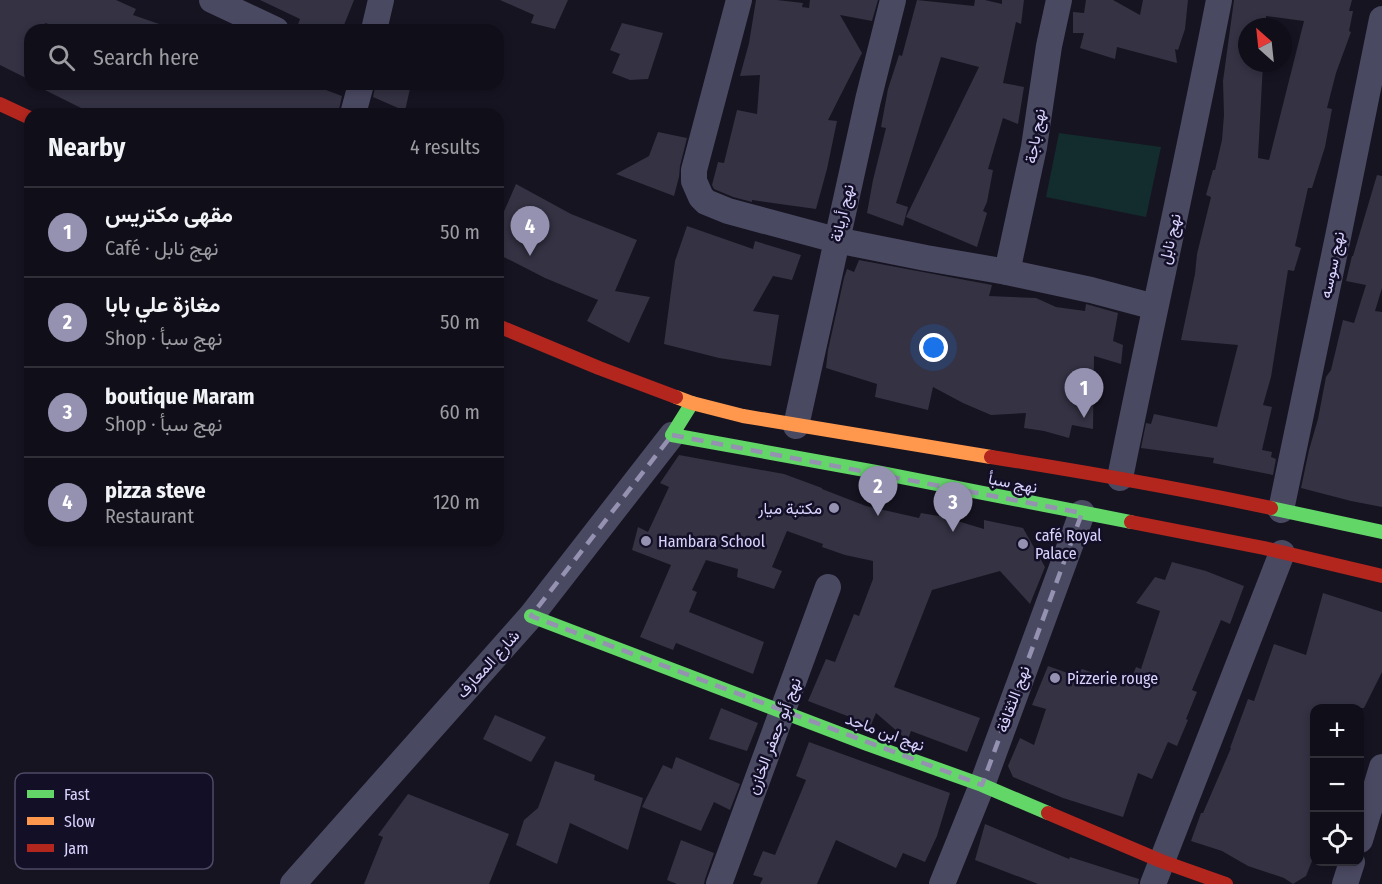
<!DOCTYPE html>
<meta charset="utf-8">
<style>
:root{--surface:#100f19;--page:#1e1d26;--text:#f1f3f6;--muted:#9c9ca2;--line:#302f38;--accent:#9591b1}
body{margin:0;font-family:"Fira Sans Condensed",Vazirmatn,sans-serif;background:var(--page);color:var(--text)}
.controls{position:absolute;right:18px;bottom:18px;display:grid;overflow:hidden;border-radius:12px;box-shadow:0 3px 9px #0003}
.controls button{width:54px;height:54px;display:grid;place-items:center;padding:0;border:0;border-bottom:2px solid var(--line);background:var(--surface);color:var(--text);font:30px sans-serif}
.compass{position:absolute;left:1238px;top:18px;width:54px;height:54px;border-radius:50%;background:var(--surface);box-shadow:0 3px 9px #0003;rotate:333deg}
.you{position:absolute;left:934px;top:348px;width:21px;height:21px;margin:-15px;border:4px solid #fff;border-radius:50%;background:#1a73e8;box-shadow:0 0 0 9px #1a73e833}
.badge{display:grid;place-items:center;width:39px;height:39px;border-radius:50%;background:var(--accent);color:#fff;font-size:20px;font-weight:700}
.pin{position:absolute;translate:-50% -50px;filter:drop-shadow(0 2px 3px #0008)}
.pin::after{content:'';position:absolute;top:32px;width:21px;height:18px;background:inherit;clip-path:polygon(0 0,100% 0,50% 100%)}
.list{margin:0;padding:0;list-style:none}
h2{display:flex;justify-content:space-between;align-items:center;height:78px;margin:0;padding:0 24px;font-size:26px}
h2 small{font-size:20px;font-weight:400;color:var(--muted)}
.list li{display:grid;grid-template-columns:39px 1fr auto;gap:18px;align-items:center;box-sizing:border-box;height:90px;padding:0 24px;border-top:2px solid var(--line)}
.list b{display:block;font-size:22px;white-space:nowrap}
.list p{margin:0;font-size:20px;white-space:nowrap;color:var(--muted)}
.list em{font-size:20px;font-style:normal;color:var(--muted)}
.icon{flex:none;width:33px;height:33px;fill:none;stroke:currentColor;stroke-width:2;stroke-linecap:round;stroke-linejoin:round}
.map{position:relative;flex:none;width:1382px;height:884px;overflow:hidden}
.search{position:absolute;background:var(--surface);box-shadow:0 3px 9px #0003;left:24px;top:24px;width:480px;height:66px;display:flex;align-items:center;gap:15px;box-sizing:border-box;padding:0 21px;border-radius:18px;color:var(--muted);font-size:22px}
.panel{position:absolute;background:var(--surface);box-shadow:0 3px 9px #0003;left:24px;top:108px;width:480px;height:438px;border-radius:18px}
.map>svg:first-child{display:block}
</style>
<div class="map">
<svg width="1382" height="884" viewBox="0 0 1382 884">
<rect width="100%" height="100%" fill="#161421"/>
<path fill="#132c2d" d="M1059,133L1161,147L1146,217L1046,197Z"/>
<g fill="#343243" fill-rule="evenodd">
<path d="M0,0H116L136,9L133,15L168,27V30H69L45,23L44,30H30V80L0,65Z"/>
<path d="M260,0H354L342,30H296L300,19Z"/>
<path d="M500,0H568L555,29L531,23L534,15Z"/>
<path d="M756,0H777L803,3L802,7L809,8L810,0H878L872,21L840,15L862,53L828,120L837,121L827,169L816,209L752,200V202L733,197L714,189L712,185L718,162L724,163L737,110L757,114L760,75L740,76L749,43Z"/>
<path d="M917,0L974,6L975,0H985L1002,4V0H1024L1021,24L1016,22L1003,83L1024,87L1018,124L1003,118L988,169L993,170L987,202L983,211L987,213L977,247L906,217L979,67L941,57L896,203L908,207L903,226L867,213L873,180L886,128L881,127L888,89L899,55L902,56Z"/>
<path d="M1086,0H1113L1140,15L1143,0H1188L1185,29L1178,50L1175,49L1177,63L1117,47L1115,59L1080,48L1084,33H1073V12L1084,13Z"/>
<path d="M1234,0H1352L1349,11H1353L1349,31L1351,32L1336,73L1327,108L1332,109L1325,147L1312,188H1308L1295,246L1301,248L1294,271L1288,270L1271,377L1263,405L1272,407L1262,450L1272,452L1271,457L1276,459L1273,475L1213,463L1214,458L1141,448L1146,423L1151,424L1154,414L1217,427L1238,345L1181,340L1195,274L1197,254L1211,197L1206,195L1213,170H1215L1222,140L1224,115L1223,81ZM1266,16L1304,21L1269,160L1258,158L1263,63H1247V27H1265Z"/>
<path d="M622,23L663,33L648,79L630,80L612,73L620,54L610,50Z"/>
<path d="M33,84H310L342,96L338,114H93Z"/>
<path d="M376,84H411L405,111L373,97Z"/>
<path d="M658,132L687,138L680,166L679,177L674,196L616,174L649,156Z"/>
<path d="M1377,175L1382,176V288L1375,311L1382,312V507L1351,501L1301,488L1309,450L1318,419L1326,377L1331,370L1343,320L1354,323L1366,285L1346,281L1352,256H1353Z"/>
<path d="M516,184L571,214L637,240L615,291L650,297L629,343L587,321L598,300L545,278L498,254V225Z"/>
<path d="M687,226L753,249L755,241L801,255L792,280L773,276L753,311L779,315L771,366L719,358L664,344L675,261Z"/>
<path d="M859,260L992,285L989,296L1036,298L1056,307L1085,311L1086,304L1118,313L1113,341L1123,345L1121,364L1094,356L1093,429L1072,425L1069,438L1044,431L1024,428L1026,413L991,415L963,403L933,387L928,410L875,397L877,384L826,368L828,350L844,278L847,269L854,272Z"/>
<path d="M679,455L784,474L822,488V489L866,506L919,518L921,513L944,517L984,529V520L1023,528L1045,567L1030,604L1000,571L932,590L894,687L980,718L967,752L911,731L908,739L905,738L876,713L871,725L808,701L826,659L835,662L854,614L859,616L873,579V561L845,555L822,547L823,544L787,531L772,567L782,571L774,589L737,577L738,569L706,560L692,590L697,592L689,612L764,642L753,674L676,643L673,650L640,637L671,565L632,550L638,527L648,532L669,487L660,483Z"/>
<path d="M1172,562L1206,571L1244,586L1230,624L1221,620L1192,690L1197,692L1186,719L1188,720L1177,746L1168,742L1152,779L1138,773L1123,817L1063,798L1013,777L1008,766L1020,738L1034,745L1046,709L1032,705L1048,666L1076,676L1082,669L1129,685L1136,667L1141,669L1160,611L1136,603L1155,577L1165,580Z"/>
<path d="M1323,593L1382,612V672L1364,708H1314V856L1306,876L1293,884L1284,878L1248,866L1222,851L1191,841L1201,813H1203L1231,748H1230L1248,699L1254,701L1274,644L1306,655Z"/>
<path d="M721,708L758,723L747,751L709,739Z"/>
<path d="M495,715L546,737L531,762L483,739Z"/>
<path d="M809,742L950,793L937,836L925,862L903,853L896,868L836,840L817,884H760L763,878L753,875L763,851L775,855L806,780L796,776Z"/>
<path d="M676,757L740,784L730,810L714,802L701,831L642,807L663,765L672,769Z"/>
<path d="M555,761L595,775L594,780L643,798L628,850L570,823L557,864L516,845L524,820L538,808Z"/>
<path d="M408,794L509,834L489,884H364L383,837L378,835Z"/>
<path d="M985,824L1069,859L1070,857L1139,879L1138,884H1038L975,860Z"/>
<path d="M681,840L714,853L705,879L704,884H677L667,880Z"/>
</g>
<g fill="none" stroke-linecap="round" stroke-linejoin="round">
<g stroke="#4a4962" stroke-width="26">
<path d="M212,0L276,30"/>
<path d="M739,0L694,170V181L701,197L706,202L728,211L836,240L926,258L1007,272L1091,290L1155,307"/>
<path d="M374,30L381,0"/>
<path d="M353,114L361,84"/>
<path d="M1007,272L1034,147L1049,46L1059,0"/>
<path d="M796,426L868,100L893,0"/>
<path d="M1120,478C1152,319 1188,160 1219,0"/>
<path d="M1281,510L1339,232L1382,19"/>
<path d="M1360,840L1382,767"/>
<path d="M293,884L531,616L672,435"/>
<path d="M719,884L828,587"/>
<path d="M942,884L982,785L1082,513"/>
<path d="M1153,884L1282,553"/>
<path d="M1345,884L1352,862"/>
</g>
<g stroke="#63d668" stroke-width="14">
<path d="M692,403L672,435L876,472L1131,522"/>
<path d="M1271,508L1382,532"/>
<path d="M531,616L867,744L982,785L1048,813"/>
</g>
<path stroke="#ff974d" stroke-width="14" d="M676,397L692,403L743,416L991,457"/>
<g stroke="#b3261e" stroke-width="14">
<path d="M0,104L30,118"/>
<path d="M498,326L599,368L676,397"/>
<path d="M991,457C1085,472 1178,488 1271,508"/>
<path d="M1131,522L1264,548L1382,576"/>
<path d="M1048,813L1161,861L1226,884"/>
</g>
</g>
<path fill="none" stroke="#9591b1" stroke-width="4.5" stroke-dasharray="12 8" stroke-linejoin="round" d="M672,435L1082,513L982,785L531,616Z"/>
<g fill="#9591b1" stroke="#130f26" stroke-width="2">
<circle cx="834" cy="508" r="6"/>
<circle cx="646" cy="541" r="6"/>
<circle cx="1023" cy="544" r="6"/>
<circle cx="1055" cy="678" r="6"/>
</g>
<g text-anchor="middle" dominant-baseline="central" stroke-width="5" stroke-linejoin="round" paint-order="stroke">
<g font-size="16" fill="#d9d4ff" stroke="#130f26">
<text transform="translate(1035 136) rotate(-80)">نهج باجة</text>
<text transform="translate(842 213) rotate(-77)">نهج أريانة</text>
<text transform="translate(1170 239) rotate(-77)">نهج نابل</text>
<text transform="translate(1332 265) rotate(-78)">نهج سوسه</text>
<text transform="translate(1013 483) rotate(11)">نهج سبأ</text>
<text transform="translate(488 664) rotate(-48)">شارع المعارف</text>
<text transform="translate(1013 699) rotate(-70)">نهج الثقافة</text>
<text transform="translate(885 732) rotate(20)">نهج ابن ماجد</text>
<text transform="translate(774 736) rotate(-69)">نهج أبو جعفر الخازن</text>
</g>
<g font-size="16" fill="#d9d4ff" stroke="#130f26" text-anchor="start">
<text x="822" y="508" text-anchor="end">مكتبة ميار</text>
<text x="1035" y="535">café Royal<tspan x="1035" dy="18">Palace</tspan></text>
<text x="658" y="541">Hambara School</text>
<text x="1067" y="678">Pizzerie rouge</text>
</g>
</g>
<rect x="15" y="773" width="198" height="96" rx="9" fill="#130f26" stroke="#4e4a67" stroke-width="1.5"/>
<rect x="27" y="790" width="27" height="8" fill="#63d668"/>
<rect x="27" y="817" width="27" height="8" fill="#ff974d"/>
<rect x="27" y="844" width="27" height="8" fill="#b3261e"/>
<g font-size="16" fill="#d9d4ff">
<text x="64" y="800">Fast</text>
<text x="64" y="827">Slow</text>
<text x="64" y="854">Jam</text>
</g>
</svg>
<div class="controls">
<button>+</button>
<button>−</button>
<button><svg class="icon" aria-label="locate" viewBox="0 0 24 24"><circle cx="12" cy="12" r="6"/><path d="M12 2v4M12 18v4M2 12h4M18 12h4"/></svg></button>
</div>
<svg class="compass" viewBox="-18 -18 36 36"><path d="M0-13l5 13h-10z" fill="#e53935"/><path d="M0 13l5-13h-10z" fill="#9c9ca2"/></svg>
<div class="you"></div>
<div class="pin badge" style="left:1084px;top:418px">1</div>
<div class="pin badge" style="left:878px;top:516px">2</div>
<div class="pin badge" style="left:953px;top:532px">3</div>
<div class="pin badge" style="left:530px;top:256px">4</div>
<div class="search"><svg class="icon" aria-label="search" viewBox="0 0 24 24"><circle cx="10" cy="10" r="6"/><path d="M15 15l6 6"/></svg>Search here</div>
<section class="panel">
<h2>Nearby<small>4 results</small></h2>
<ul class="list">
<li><span class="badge">1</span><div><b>مقهى مكتريس</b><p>Café · نهج نابل</p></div><em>50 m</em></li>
<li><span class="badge">2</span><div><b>مغازة علي بابا</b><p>Shop · نهج سبأ</p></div><em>50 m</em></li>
<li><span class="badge">3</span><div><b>boutique Maram</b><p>Shop · نهج سبأ</p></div><em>60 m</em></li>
<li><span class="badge">4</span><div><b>pizza steve</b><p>Restaurant</p></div><em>120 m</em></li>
</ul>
</section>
</div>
